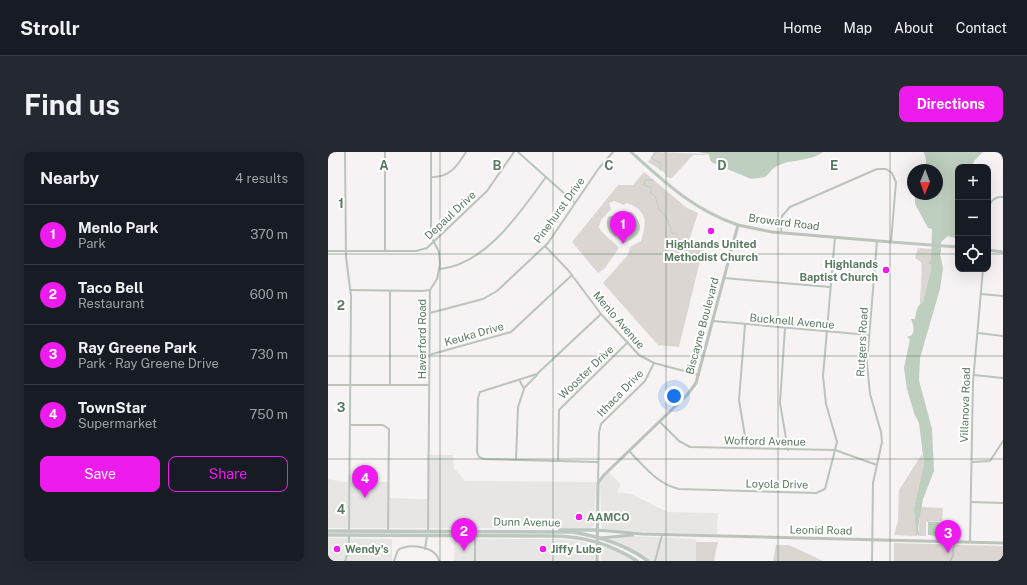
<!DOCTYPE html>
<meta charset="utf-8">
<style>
:root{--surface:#171b24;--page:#242831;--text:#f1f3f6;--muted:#9ea1a6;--line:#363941;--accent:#ee1bee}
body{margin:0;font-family:"Public Sans",sans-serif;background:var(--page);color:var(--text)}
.controls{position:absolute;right:12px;top:12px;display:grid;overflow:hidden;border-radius:8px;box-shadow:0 4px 16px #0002}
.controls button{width:36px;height:36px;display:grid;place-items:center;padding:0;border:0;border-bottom:1px solid var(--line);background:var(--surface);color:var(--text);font:20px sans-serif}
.compass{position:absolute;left:579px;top:12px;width:36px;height:36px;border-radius:50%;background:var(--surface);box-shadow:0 4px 16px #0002;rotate:181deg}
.you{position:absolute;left:346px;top:244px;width:14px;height:14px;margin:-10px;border:3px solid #fff;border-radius:50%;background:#1a73e8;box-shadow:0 0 0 6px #1a73e833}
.badge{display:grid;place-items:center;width:26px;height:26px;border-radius:50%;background:var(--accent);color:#fff;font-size:13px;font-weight:700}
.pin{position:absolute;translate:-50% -33px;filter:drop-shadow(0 1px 2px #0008)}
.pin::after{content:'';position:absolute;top:21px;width:14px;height:12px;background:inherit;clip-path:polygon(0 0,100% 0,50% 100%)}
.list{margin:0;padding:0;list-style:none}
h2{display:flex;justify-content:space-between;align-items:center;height:52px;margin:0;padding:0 16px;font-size:17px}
h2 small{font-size:13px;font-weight:400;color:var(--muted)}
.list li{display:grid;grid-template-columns:26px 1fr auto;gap:12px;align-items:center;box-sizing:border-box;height:60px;padding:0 16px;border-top:1px solid var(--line)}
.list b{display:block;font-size:15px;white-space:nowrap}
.list p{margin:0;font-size:13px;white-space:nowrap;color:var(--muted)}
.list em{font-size:13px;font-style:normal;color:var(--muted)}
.actions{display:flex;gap:8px;padding:12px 16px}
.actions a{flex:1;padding:9px 0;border:1px solid var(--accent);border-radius:8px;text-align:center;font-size:14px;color:var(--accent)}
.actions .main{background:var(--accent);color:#fff}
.icon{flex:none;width:22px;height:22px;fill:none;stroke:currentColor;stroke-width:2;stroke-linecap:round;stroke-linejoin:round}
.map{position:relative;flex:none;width:675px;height:409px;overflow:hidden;border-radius:8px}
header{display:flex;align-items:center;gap:24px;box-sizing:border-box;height:56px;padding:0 20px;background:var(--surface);border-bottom:1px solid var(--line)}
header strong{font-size:19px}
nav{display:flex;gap:22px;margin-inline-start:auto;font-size:14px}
.intro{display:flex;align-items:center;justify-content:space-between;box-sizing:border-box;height:96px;padding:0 24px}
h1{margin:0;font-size:28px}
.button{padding:10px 18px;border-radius:8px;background:var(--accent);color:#fff;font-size:14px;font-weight:700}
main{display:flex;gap:24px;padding:0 24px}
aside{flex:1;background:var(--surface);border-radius:8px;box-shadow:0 4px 16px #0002}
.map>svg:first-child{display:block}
</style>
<header>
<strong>Strollr</strong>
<nav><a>Home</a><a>Map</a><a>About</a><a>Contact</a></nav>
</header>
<div class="intro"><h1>Find us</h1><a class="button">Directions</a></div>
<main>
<aside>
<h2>Nearby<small>4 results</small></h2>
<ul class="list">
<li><span class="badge">1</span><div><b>Menlo Park</b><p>Park</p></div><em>370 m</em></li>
<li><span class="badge">2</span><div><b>Taco Bell</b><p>Restaurant</p></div><em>600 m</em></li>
<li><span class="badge">3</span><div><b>Ray Greene Park</b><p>Park · Ray Greene Drive</p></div><em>730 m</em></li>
<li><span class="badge">4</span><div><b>TownStar</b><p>Supermarket</p></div><em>750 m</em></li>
</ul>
<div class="actions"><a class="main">Save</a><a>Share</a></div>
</aside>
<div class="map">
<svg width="675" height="409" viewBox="0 0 675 409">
<rect width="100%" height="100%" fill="#f7f3f4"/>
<g fill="#e7e6e5">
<path d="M99,303H125L126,316L137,329L268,330L266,374L263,376H0V327L15,330H62V346L99,347Z"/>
<path d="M281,320L293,332L289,340L303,342L339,360L390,361L389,382L300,380L274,377L272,334L274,328Z"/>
<path d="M305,384L368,387V409H323L305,397L284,387Z"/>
<path d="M0,386L64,387V409H0Z"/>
<path d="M126,387H235L256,390L266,394L267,409H126Z"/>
<path d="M277,395L289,399L306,409H273V399Z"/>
</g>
<g fill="#dcd6d2">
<path d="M326,0L380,2L378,3H365L344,26L338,25L336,20L320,10Z"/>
<path d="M316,20L359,56L370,61L362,86L376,93L351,195L330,193L275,131L300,103L302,95L313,89C319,70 320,59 299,51L296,53L286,49L281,51L283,57L273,68L271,75C275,84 285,88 291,96L277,116L270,121L244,90L290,33H305Z"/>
<path d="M590,96L605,97L603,117L595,150L592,151C592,141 595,116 593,110L587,106Z"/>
<path d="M594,302L596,311L586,356L588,384L566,383L570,369L571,338Z"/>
<path d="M593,355L615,356L614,369L598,370V384H590Z"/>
<path d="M368,390H390L386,409H368Z"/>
<path d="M566,391L675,394V409H566Z"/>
<path d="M448,393H461L495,409H445Z"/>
</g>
<g fill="#bfcfbf">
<path d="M370,0H495C480,11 460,6 446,16C443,18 441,22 437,25L423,27L385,11L382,8L381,2Z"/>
<path d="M596,0H655L646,9L644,15H630V87L620,84L613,90V100L612,102L615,116L612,137L592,206L591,228L604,277L606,319L595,347L590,377L591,382L588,384L586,356L596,311L591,271L586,261L579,237L576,216L582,187L579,185L584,183C587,177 585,172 583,167H587C588,161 589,152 595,150L603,117V113L600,111L603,109L604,77L600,76L587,52V42H609V18H598V8Z"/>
<path d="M301,60H304C316,74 315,82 297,91C286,84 275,79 280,65C288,61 290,68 301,60Z"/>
<path d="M600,370H611L609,384L600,383Z"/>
</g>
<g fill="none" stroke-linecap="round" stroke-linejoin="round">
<g stroke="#bfcfbf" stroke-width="1">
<path d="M328,0L324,6L333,12L332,18"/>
<path d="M325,28H317L316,33L323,35V41L327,44L331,57L341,69L340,72L343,74V81H348L354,93L356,94L355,105L361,107"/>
</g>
<g stroke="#bac4bc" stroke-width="2">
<path d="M17,0L18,105L23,144L21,379"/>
<path d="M190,0L247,51"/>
<path d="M103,25C122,26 129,14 138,0"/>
<path d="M660,61C661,52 664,44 675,45"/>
<path d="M453,81L454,64L462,55L549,17H558L564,21L568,30L563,90"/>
<path d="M217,94L240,118L273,162L311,203L326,211L371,223"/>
<path d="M0,99H88L99,96L159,39L186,0"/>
<path d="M57,99V0"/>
<path d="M112,117C159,112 192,60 218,25"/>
<path d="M396,126L502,135"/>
<path d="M23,138L94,139L102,138"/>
<path d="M653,142L675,144"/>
<path d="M102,161L155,147L169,139L220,91L271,16L285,0"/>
<path d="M385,169L541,183"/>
<path d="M417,173L411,248L419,296"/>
<path d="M457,176L452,251L460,298"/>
<path d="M650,181L675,184"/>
<path d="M101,203L183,180L244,123"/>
<path d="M646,223L675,226"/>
<path d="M0,233H101"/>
<path d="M62,233V139"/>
<path d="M196,236L209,223"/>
<path d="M332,270L351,289L362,295L507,298L549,313"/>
<path d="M22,273H55L61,277L60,379"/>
<path d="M301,299C316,314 329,332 351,337L488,341L497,337L509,290L498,252L495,224L507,85"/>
<path d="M188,308L190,255L196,237L192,229"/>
<path d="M230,309L231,258L299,191"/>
<path d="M270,310L156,307L151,305L149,300L150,246L152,240L209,222L273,162"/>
<path d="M644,310L662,309L675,289"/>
<path d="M270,331L271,281L273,272L317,229L326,211"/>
<path d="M643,350L675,351"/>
<path d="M100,379L102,138L109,127L112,112L111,100L103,84V0"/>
<path d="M147,384V409"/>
<path d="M642,390L645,230L655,117"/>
<path d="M97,397L99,384"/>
<path d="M17,409L21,398V383"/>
<path d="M66,409L70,398C81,391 108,394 111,409"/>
<path d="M327,409L334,383"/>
<path d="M544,409L545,331L554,290L553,280L542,242L539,211L549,89"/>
<path d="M622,409L625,404L626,390"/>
</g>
<g stroke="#bac4bc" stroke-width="3">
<path d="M269,378L314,382L675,391"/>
<path d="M273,386L305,383"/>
<path d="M269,409L270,331L276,323L359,243L368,231L410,73L444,80L563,90"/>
</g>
<g stroke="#bcc8bf" stroke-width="3">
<path d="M303,0C336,30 366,58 410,73"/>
<path d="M563,90L630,95"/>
<path d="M660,98L675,100"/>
</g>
<g stroke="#bcc8bf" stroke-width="3.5">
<path d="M232,378H269"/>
<path d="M0,379L245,380C272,385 297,392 320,409"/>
<path d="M0,383L222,384"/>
<path d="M224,384C255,384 283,392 309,409"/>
</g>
</g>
<path fill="none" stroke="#5b7a62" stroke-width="1" stroke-opacity="0.55" d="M112,0V409M225,0V409M338,0V409M450,0V409M562,0V409M0,102H630M660,102H675M0,204H675M0,307H675"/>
<g fill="#ee1bee" stroke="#fff" stroke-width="1.5">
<circle cx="383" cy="79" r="4"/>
<circle cx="558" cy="118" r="4"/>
<circle cx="251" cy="365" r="4"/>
<circle cx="9" cy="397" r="4"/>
<circle cx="215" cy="397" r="4"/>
</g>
<g text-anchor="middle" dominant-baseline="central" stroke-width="4" stroke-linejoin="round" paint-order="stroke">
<g font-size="11" fill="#5b7a62" stroke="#fff">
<text transform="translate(231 58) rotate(-54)">Pinehurst Drive</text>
<text transform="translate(122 63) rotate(-43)">Depaul Drive</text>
<text transform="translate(456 70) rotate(7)">Broward Road</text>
<text transform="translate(291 168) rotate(49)">Menlo Avenue</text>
<text transform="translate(464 169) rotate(5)">Bucknell Avenue</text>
<text transform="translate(374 174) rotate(-75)">Biscayne Boulevard</text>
<text transform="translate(146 182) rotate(-16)">Keuka Drive</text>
<text transform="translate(94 187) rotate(-90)">Haverford Road</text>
<text transform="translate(534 190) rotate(-87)">Rutgers Road</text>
<text transform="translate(258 220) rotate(-44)">Wooster Drive</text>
<text transform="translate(292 241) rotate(-46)">Ithaca Drive</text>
<text transform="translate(637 253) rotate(-88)">Villanova Road</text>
<text transform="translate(437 289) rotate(1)">Wofford Avenue</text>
<text transform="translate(449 332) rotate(1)">Loyola Drive</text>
<text transform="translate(199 370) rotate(1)">Dunn Avenue</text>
<text transform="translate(493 378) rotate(1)">Leonid Road</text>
</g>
<g font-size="11" font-weight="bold" fill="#5b7a62" stroke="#fff" text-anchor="start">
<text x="383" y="92" text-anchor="middle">Highlands United<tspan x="383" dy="13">Methodist Church</tspan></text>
<text x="550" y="112" text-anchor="end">Highlands<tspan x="550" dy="13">Baptist Church</tspan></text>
<text x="259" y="365">AAMCO</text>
<text x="17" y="397">Wendy's</text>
<text x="223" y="397">Jiffy Lube</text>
</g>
</g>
<g font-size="13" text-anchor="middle" font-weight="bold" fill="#5b7a62" stroke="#fff" stroke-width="4" stroke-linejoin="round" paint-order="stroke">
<text x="56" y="18">A</text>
<text x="169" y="18">B</text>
<text x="281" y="18">C</text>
<text x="394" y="18">D</text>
<text x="506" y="18">E</text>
<text x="13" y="56">1</text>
<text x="13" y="158">2</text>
<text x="13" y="260">3</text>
<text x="13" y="362">4</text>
</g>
</svg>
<div class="controls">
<button>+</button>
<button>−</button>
<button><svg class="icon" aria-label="locate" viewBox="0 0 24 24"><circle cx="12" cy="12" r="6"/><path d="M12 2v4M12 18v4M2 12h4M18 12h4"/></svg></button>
</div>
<svg class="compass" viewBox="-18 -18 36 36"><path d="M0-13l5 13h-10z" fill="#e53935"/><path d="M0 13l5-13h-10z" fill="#9ea1a6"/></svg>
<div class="you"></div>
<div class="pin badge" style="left:295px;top:92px">1</div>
<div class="pin badge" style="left:136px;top:399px">2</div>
<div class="pin badge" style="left:620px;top:401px">3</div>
<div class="pin badge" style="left:37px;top:346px">4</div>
</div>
</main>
